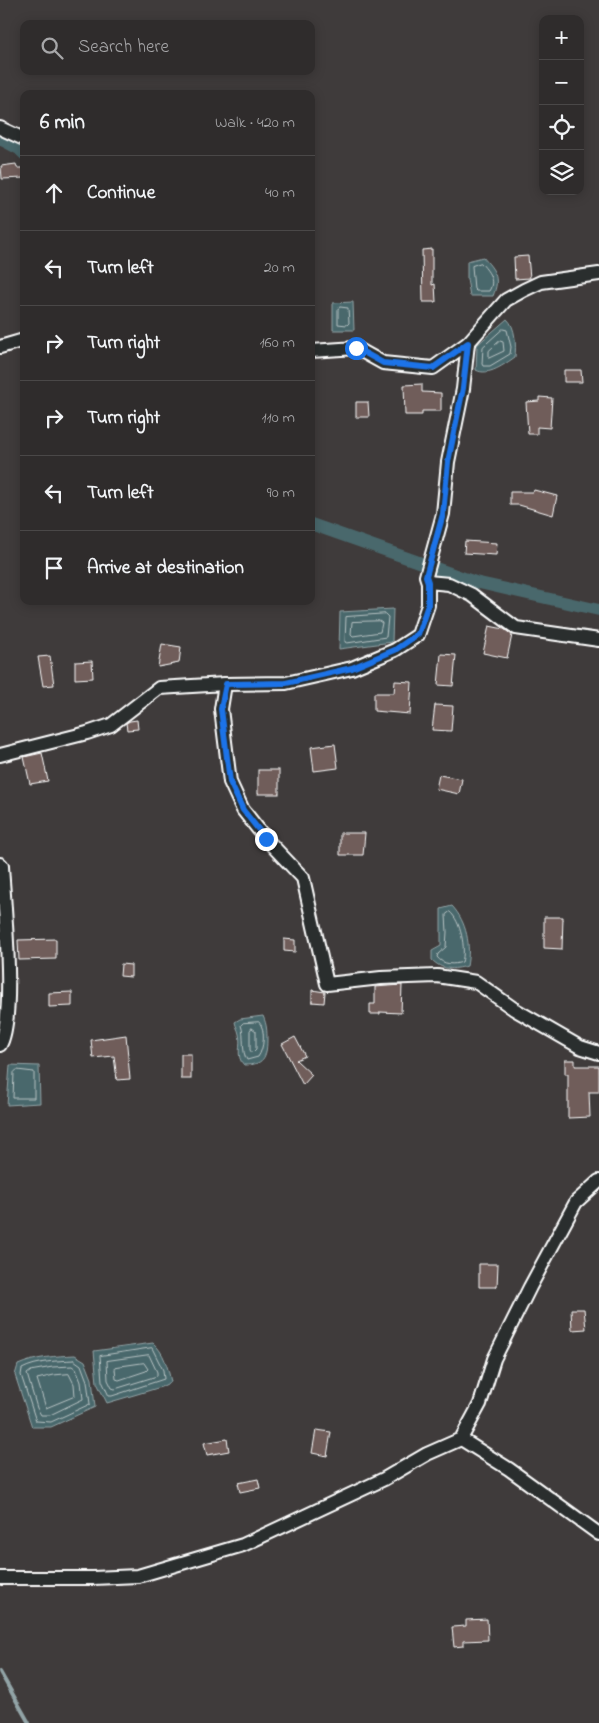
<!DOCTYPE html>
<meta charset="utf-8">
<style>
:root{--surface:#2f2c2c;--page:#3b3838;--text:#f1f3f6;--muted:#a7a7a9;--line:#4a4848}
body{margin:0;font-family:"Indie Flower",sans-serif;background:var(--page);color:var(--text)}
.controls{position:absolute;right:15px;top:15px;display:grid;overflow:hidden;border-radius:10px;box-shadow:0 2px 12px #0003}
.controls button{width:45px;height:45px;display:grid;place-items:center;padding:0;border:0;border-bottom:1px solid var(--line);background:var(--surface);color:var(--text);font:25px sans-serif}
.stop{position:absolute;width:15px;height:15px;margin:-11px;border:4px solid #1a73e8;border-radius:50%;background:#fff}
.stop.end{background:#1a73e8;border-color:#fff;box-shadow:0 1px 5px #0008}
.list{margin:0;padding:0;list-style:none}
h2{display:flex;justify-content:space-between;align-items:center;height:65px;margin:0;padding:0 20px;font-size:21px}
h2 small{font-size:16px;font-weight:400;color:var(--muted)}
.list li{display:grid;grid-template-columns:32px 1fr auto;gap:15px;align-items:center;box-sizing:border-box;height:75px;padding:0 20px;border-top:1px solid var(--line)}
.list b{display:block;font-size:19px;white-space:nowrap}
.list em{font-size:16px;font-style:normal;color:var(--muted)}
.icon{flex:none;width:28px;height:28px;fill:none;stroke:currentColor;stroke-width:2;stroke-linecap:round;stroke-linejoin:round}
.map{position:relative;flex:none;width:599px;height:1723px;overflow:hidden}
.search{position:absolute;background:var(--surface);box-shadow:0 2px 12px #0003;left:20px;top:20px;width:295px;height:55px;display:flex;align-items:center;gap:12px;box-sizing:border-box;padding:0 18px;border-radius:10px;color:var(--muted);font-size:19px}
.panel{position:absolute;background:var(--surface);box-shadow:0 2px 12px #0003;left:20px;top:90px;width:295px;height:515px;border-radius:10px}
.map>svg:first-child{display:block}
</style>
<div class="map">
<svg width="599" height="1723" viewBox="0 0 599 1723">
<rect width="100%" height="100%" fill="#3f3b3b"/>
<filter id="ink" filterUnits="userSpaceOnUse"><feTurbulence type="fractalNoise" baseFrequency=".02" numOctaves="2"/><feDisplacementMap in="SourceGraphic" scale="10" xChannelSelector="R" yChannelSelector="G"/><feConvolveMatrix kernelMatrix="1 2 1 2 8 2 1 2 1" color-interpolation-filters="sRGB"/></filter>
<g filter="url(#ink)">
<g fill="#4a686c" stroke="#92a4a7">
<path d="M483,257C494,270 501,277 493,296H470L467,279V261Z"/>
<path d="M353,302L354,330H333V303Z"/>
<path d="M507,319C516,327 516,346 515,357C505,364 488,377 476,370L477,345Z"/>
<path d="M393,609L392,642L339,649L340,612Z"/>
<path d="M452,906C467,922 471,946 467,966C453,970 442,970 432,960V951L441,946V909Z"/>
<path d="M263,1016C267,1025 267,1031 267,1040C267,1058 263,1065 244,1065C235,1056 242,1045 239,1034C238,1029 236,1027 235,1022L240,1019Z"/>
<path d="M10,1065L39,1066L40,1103L7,1105Z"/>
<path d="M153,1343C164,1352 168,1368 171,1382L161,1387L107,1403L97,1383L94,1351Z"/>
<path d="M75,1355L85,1361L92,1379L95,1407L51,1427H32L15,1375L18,1365C36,1357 56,1356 75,1355Z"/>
</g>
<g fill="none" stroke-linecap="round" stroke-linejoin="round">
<g stroke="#b7c3c4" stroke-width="1">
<path d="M481,263C488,271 496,280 489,291H476L474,289L472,266Z"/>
<path d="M340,307L348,308L349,323L347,325L338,324V310Z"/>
<path d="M503,329L507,330L511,347L510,354L490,366H483L482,364L483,347Z"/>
<path d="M500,341L503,342L504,351L489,358V351Z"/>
<path d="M385,614L388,617L386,637L347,643L345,642L346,617Z"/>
<path d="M379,621L382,623L380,632L353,636L351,634L352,622Z"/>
<path d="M450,912C461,921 466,949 462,962C454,965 443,965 437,957L438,954L446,947L447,932L446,915Z"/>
<path d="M259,1022C266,1029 264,1049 258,1057L247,1060C241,1051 245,1036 241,1025L243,1023Z"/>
<path d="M252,1028L256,1031V1049L252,1053L250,1050V1031Z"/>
<path d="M17,1070L34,1072V1098H13L14,1073Z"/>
<path d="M152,1348L163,1370L164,1379L112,1396H109L102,1381L100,1356Z"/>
<path d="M149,1355L157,1372V1376L115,1389L112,1388L108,1380L107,1361Z"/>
<path d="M74,1360L81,1365L87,1381L90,1404L51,1422L36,1421L21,1375L22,1369C37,1361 57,1361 74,1360Z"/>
<path d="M144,1363L148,1369L146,1371L119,1380L116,1379L115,1369L116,1367Z"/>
<path d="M53,1367L72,1366L76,1369L81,1382L83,1399L50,1415H41L37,1408L27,1374L31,1371Z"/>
<path d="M69,1374L74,1384L75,1396L46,1408L37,1379L54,1375Z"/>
</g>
<path stroke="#92a4a7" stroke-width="4" d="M0,1672L29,1723"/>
<g stroke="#4a686c" stroke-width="12">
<path d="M0,139L19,149L24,154"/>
<path d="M311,524L475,582L599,610"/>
</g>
</g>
<g fill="#705d5a" stroke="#fff">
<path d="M16,164L17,168H24V178L2,179L1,166Z"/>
<path d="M432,249V285L435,284L436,302H423L422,250Z"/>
<path d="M528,256L530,278L515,279L514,257Z"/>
<path d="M564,370H581L582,382H564Z"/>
<path d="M422,384V392L441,393V411H422V415H405L404,385Z"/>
<path d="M539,397L552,398L550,428L537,427V434H528L526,402L539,401Z"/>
<path d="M356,402H368L369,417H356Z"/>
<path d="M534,490L557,496L553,515L519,505H510V492H533Z"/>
<path d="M465,541L497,543L496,555L464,553Z"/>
<path d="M489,626L504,629L512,635L507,658L483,653Z"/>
<path d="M162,644L181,647L179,663L158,667Z"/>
<path d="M441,654L456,655L453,686L438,685Z"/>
<path d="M50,656L54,685L43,686L38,657Z"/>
<path d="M92,661L93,678L75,679V662Z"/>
<path d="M395,681L412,682L410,714L374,711V693H394Z"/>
<path d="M435,705L453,706L451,731L432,730Z"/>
<path d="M137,720L138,729L127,730L126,723L130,721Z"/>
<path d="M335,744L338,768L314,771L311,747Z"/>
<path d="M42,753L48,781L30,784L24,757Z"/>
<rect x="258" y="770" width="21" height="24"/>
<path d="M439,775L462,779L459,794L436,789Z"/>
<path d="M340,833H365L363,855H340Z"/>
<path d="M544,917H563L562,949L544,948Z"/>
<path d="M56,939V959L19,960L18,940Z"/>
<path d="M284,939L295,940V952L284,951Z"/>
<path d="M121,964L131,965V977L120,976Z"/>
<path d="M402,985L401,1013L380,1012V1014H370V1004H375V987Z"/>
<path d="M312,990L325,992L324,1003L312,1002Z"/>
<path d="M72,992V1006L49,1007V993Z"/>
<path d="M126,1035L130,1079L117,1080L114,1056L93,1058L91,1040Z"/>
<path d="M295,1037L305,1056L296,1060L312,1075L303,1085L282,1044Z"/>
<rect x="181" y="1054" width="10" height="25"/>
<path d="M565,1060H575V1066H599V1092H589L590,1117L568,1118V1074H565Z"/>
<path d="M479,1264H498L497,1287H479Z"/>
<path d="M571,1309H584L586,1329L572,1330Z"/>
<path d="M316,1430L331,1432L327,1456L312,1453Z"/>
<path d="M227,1439L229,1451L207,1455L204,1443Z"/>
<path d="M258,1479L260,1488L240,1492L238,1483Z"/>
<path d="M487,1619L488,1640L463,1641V1646L454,1647L452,1627L466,1626V1620Z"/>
</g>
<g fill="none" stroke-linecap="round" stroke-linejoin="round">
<defs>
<g id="minor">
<path d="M0,128L24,139"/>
<path d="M0,347L24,340"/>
<path d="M311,351L356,348L383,363L433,368L468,343"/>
<path d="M428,582L449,584L472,595L516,628L599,640"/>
<path d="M225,684L221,709L230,782L243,810L266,839L303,878L327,984L381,978L437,976L476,982L514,1009L580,1047L599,1053"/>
<path d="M0,755L87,733L111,725L159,688L225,684L286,683L352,668L395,650L418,635L428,605V582L426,576L443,514L448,462L463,389L468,343L506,300L524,290L541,282L599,274"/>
<path d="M0,864L2,866C4,902 16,1018 0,1045"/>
<path d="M461,1439L509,1469L599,1534"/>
<path d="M0,1578H93L138,1576L243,1545L384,1479L427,1454L461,1439L480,1404L494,1359L530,1287L576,1202L599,1181"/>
</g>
</defs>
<use href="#minor" stroke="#fff" stroke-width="16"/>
<use href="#minor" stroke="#2a2d2e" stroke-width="12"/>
</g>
</g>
<g fill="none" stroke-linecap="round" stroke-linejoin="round" filter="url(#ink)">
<path stroke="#1a73e8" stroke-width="6" d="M266,839L243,810L230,782L221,709L226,684L286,683L352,668L395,650L418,634L428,605V582L426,576L443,514L448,462L463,388L468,343L433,368L383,363L356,348"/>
</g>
</svg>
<div class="controls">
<button>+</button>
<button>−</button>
<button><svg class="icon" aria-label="locate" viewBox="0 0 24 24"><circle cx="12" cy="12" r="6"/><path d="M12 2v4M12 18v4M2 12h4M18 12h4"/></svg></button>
<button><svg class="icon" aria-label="layers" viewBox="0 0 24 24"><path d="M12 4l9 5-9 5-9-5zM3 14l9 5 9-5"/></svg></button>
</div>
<div class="stop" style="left:356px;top:348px"></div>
<div class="stop end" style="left:266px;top:839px"></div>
<div class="search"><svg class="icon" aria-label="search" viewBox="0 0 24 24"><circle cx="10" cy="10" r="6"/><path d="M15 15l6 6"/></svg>Search here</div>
<section class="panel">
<h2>6 min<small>Walk · 420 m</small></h2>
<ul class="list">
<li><svg class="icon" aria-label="ahead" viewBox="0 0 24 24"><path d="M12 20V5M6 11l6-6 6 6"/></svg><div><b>Continue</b></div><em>40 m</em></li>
<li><svg class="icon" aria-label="left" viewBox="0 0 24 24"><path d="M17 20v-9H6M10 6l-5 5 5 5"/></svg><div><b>Turn left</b></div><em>20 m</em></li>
<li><svg class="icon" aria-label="right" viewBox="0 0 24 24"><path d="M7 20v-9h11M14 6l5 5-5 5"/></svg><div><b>Turn right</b></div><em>160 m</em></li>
<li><svg class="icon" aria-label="right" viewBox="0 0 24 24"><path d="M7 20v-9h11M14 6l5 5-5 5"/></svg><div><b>Turn right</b></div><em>110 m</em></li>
<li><svg class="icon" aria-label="left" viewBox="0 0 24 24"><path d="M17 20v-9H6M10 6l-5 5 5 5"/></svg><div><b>Turn left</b></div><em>90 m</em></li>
<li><svg class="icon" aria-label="arrive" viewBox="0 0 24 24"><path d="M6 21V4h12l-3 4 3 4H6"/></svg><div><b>Arrive at destination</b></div></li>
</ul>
</section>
</div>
